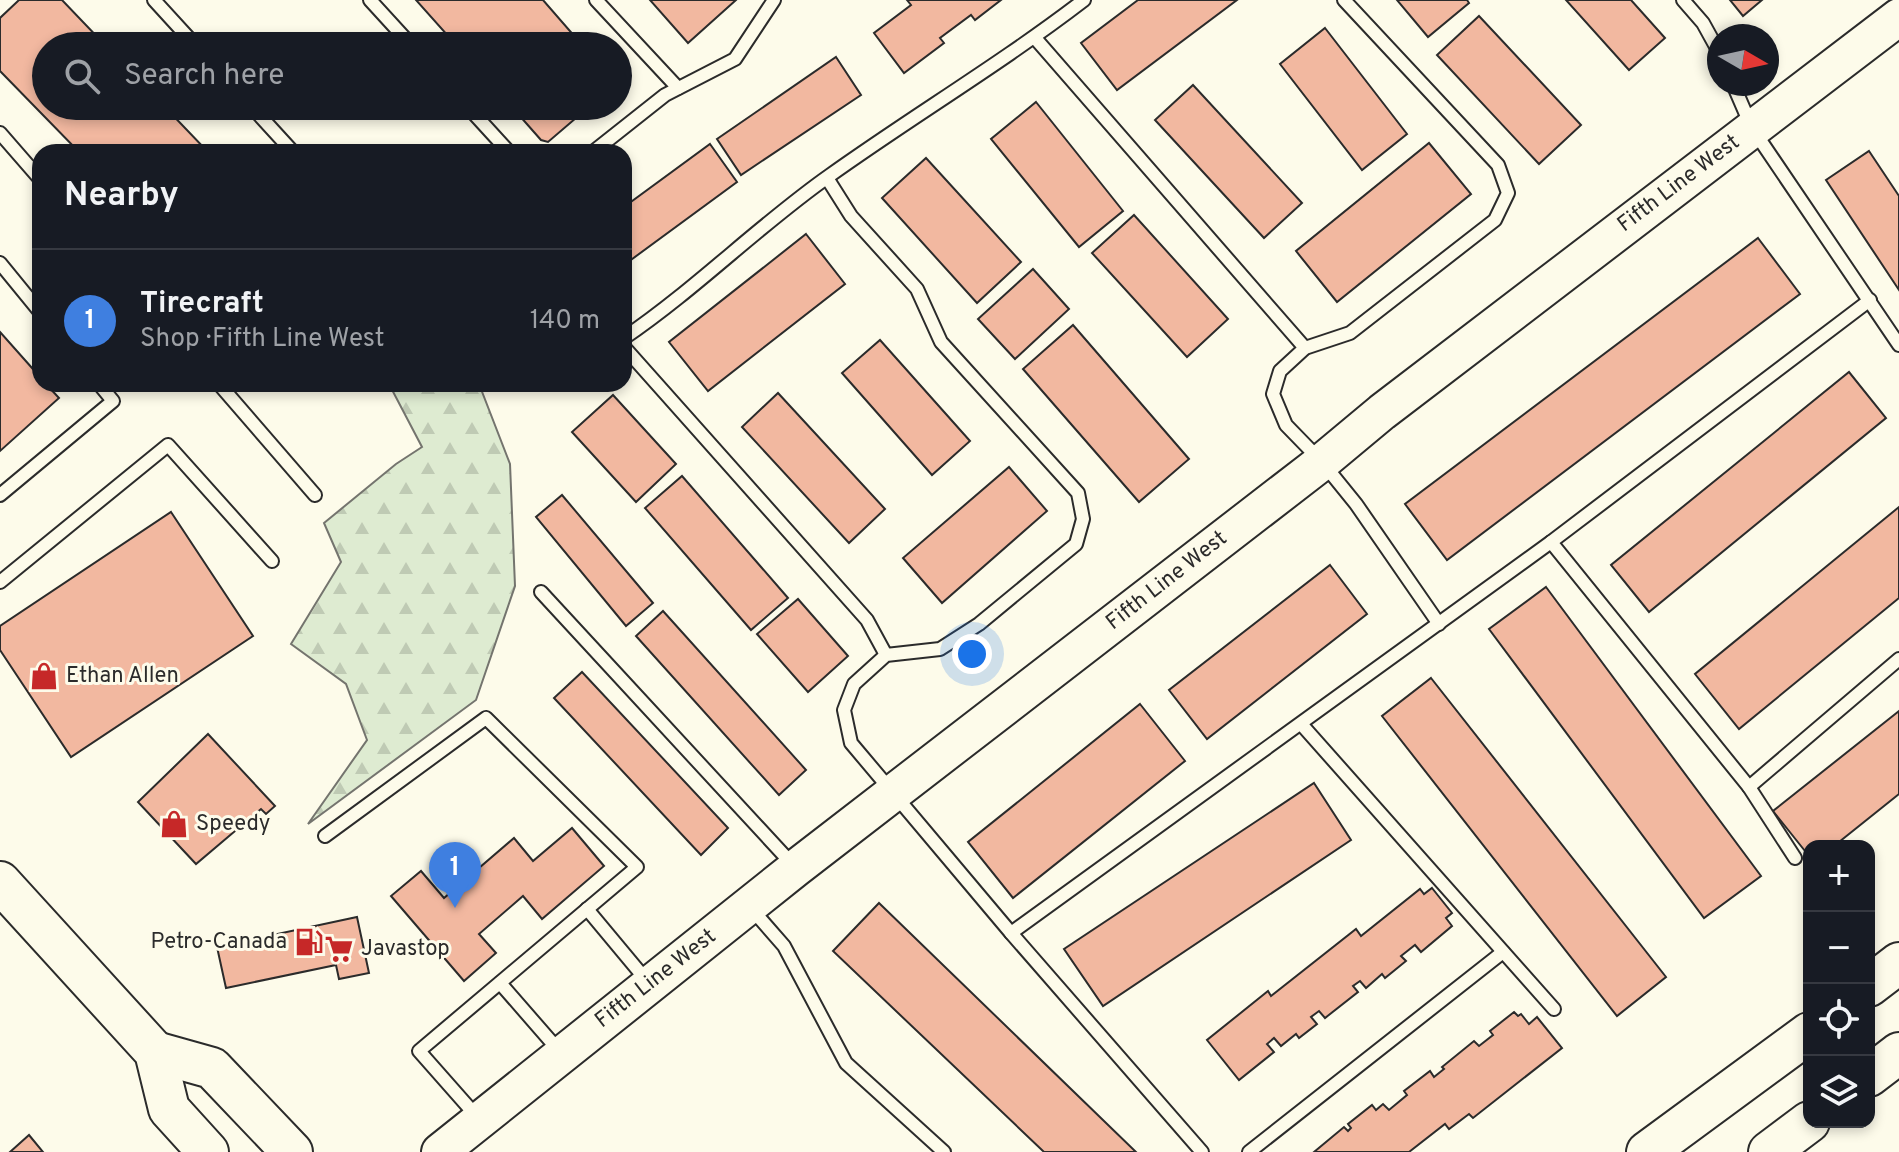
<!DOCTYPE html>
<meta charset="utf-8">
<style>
:root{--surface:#171b24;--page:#242831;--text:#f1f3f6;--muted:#9ea1a6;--line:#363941;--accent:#7c3aed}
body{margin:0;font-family:Overpass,sans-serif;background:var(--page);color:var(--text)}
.controls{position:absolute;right:24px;bottom:24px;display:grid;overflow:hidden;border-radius:16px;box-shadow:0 4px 12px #0003}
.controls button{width:72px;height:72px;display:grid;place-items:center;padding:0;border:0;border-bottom:2px solid var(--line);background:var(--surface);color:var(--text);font:40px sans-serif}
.compass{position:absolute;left:1707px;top:24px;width:72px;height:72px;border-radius:50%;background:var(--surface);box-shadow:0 4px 12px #0003;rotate:99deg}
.you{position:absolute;left:972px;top:654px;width:28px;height:28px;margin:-20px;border:6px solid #fff;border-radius:50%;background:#1a73e8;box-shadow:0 0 0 12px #1a73e833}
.badge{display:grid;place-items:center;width:52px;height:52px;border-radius:50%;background:var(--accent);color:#fff;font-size:26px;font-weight:700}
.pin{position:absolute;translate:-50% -66px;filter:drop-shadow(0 2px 4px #0008)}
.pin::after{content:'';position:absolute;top:42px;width:28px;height:24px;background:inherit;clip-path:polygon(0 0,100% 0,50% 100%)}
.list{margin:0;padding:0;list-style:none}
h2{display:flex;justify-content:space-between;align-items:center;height:104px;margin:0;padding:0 32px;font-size:34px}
h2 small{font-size:26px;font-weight:400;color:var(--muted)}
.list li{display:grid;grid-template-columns:52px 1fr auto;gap:24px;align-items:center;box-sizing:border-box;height:144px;padding:0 32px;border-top:2px solid var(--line)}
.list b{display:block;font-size:30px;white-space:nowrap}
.list p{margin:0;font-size:26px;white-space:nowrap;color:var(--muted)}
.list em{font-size:26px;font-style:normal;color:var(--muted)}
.icon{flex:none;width:44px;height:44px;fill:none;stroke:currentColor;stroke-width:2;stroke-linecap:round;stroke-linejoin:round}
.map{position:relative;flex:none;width:1899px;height:1152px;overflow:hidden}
.search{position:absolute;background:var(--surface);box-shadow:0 4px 12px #0003;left:32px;top:32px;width:600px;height:88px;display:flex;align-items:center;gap:20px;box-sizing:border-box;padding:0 28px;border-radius:44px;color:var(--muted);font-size:30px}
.panel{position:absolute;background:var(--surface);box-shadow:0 4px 12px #0003;left:32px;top:144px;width:600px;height:248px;border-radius:24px}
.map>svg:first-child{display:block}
</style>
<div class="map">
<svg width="1899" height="1152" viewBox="0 0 1899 1152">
<defs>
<pattern id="forest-firs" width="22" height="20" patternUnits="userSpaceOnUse" patternTransform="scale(2)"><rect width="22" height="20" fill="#deebd1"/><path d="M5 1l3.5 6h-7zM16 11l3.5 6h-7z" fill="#bfcab4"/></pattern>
</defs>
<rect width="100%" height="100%" fill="#fdfbea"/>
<path fill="url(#forest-firs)" stroke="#74746e" stroke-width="2" d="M389,384H479L510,464L515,586L476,700L308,824L367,740L346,684L291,644L341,562L324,523L396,464L422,447Z"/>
<g fill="#f2b8a0" stroke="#2b2b2b" stroke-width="2">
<path d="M19,0H62L106,46H46V106H164L208,152H79L0,71V18Z"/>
<path d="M416,0H543L583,46H457Z"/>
<path d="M650,0H736L688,43Z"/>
<path d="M907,0H1001L975,20L971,15L940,38L944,43L904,73L874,33L911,5Z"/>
<path d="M1138,0H1237L1117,90L1081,43Z"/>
<path d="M1397,0H1467L1469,3L1428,37Z"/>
<path d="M1566,0H1631L1665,38L1629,70Z"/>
<path d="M1730,0H1762L1743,16Z"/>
<path d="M1479,16L1581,125L1539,164L1437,55Z"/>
<path d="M1325,28L1407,134L1362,170L1280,64Z"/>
<path d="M836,57L861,95L741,175L717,139Z"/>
<path d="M1193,85L1302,203L1264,238L1155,120Z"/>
<path d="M1036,102L1123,211L1079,247L991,139Z"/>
<path d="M511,106H590L548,142L541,140Z"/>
<path d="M1429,143L1471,194L1337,302L1296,251Z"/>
<path d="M710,144L737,182L624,265V207Z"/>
<path d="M1869,151L1899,196V290L1826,180Z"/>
<path d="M926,158L1021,262L977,303L882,198Z"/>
<path d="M1134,215L1228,319L1187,357L1092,253Z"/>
<path d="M806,234L845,284L708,391L669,342Z"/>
<path d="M1758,238L1800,294L1447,560L1405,504Z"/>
<path d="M1033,269L1069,309L1015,359L978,319Z"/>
<path d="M1073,325L1189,459L1139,502L1023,369Z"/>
<path d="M0,332L40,377V384H46L59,398L0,451Z"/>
<path d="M880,340L970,441L932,475L842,373Z"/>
<path d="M1849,372L1886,418L1649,612L1611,565Z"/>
<path d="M778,393L885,509L849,543L742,427Z"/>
<path d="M613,395L676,464L636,502L572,432Z"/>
<path d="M1009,467L1047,511L942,603L903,558Z"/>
<path d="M682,476L788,598L751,630L645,508Z"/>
<path d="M562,495L653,603L626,626L536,517Z"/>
<path d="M1899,507V598L1739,729L1695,674Z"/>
<path d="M171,512L253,636L71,757L0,650V626Z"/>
<path d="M1330,565L1367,614L1207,739L1169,690Z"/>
<path d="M1546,587L1761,876L1704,918L1489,629Z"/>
<path d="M798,599L848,656L808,692L757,634Z"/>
<path d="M663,611L806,770L779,795L636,636Z"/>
<path d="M582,672L728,828L701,855L554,698Z"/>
<path d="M1431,678L1666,977L1617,1016L1382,716Z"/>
<path d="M1140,704L1185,761L1013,898L968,842Z"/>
<path d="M1899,711V794L1834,846H1809V856L1773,811Z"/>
<path d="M208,734L275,806L266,814L261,809L196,864L138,802Z"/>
<path d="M1314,783L1351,840L1103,1006L1064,949Z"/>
<path d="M572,828L604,866L542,919L523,896L479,934L496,953L464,981L391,896L421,871L444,898L514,838L533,861Z"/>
<path d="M1432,888L1452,913L1446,918L1452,926L1421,952L1415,945L1401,956L1406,961L1385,978L1382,974L1366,988L1360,981L1353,986L1358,992L1325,1018L1319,1011L1311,1017L1317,1024L1299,1038L1296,1034L1281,1046L1274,1038L1267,1044L1274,1052L1239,1080L1207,1040L1268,991L1271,996L1356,929L1361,936L1420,889L1424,894Z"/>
<path d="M879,903L1136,1152H1044L833,951Z"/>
<path d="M357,917L369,973L339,979L336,965L226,988L217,947Z"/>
<path d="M1514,1012L1518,1016L1521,1014L1529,1024L1537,1017L1562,1048L1473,1118L1469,1114L1449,1129L1445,1124L1409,1152H1314L1344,1127L1348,1131L1351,1128L1348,1124L1372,1105L1376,1110L1383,1104L1389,1110L1407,1095L1404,1091L1430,1071L1434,1077L1444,1069L1442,1067L1474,1041L1479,1046L1493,1035L1490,1031Z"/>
<path d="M29,1135L43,1152H10Z"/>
</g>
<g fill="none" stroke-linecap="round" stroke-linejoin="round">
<defs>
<g id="lane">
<path d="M154,0L196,46"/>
<path d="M370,0L412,46"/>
<path d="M596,0L678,88"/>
<path d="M1344,0L1498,165L1508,193L1495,220L1350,333L1305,348L1280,371L1273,394L1286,425L1322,462L1356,504L1439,624"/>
<path d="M1683,0L1703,23L1719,52"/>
<path d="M1035,38L1305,348"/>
<path d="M1733,84L1752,128L1899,345"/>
<path d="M251,106L293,152"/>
<path d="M467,106L509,152"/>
<path d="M0,133L40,179"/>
<path d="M593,152L665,95L735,59L774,0"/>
<path d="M827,178L851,216L917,289L941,342L1078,493L1083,519L1076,544L979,624L940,649L886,655L854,684L844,710L851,743L1011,933"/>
<path d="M0,263L40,312"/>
<path d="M1870,300L1551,542L1749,787L1899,659"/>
<path d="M624,338C696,289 758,226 829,176C913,116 1002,63 1084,0"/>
<path d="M624,347L867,620L886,655"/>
<path d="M219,384L315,495"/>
<path d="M0,495L113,401L99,384"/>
<path d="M0,582L168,445L272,561"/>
<path d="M541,592L794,866"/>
<path d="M1302,725L1554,1009"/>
<path d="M1749,787L1795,858"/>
<path d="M325,836L486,718L637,867L419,1051L479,1119"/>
<path d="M750,907L784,946L846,1063L944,1152"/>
<path d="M587,909L647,981"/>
<path d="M500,983L561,1053"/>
<path d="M1202,1152L1011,933L1551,542"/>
<path d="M1249,1152L1503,952"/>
</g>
<path id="secondary" d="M440,1152L796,868L1322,462L1382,412L1899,17"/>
<g id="primary">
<path d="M0,882L155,1052L169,1109L208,1152"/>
<path d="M1869,986L1899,963"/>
<path d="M155,1052L212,1068L292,1152"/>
<path d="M1869,1076L1899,1053"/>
<path d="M1647,1152L1809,1033"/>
<path d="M1769,1152L1809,1122"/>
</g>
</defs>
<use href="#lane" stroke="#2b2b2b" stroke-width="16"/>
<use href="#secondary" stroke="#2b2b2b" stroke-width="40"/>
<use href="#primary" stroke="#2b2b2b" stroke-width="44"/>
<use href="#lane" stroke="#fdfbea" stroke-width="12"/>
<use href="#secondary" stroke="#fdfbea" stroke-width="36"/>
<use href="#primary" stroke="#fdfbea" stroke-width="40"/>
</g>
<defs>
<symbol id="shop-bare" viewBox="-9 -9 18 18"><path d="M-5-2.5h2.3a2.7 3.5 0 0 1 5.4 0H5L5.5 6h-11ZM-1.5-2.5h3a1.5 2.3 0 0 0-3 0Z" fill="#c62828" stroke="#fdfbea" stroke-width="2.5" paint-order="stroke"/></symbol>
<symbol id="fuel-bare" viewBox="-9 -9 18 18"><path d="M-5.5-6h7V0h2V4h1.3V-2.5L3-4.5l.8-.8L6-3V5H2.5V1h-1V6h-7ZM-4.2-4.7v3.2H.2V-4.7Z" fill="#c62828" stroke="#fdfbea" stroke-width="2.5" paint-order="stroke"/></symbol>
<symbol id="supermarket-bare" viewBox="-9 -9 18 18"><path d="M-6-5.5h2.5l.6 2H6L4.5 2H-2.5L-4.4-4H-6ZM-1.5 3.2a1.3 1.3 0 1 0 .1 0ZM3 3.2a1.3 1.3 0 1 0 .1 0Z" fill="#c62828" stroke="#fdfbea" stroke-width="2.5" paint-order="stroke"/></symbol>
</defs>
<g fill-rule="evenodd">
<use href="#shop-bare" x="24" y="656" width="40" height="40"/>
<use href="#shop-bare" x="154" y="804" width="40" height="40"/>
<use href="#fuel-bare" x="289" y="922" width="40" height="40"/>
<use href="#supermarket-bare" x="319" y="929" width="40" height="40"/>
</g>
<g text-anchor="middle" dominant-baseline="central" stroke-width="6" stroke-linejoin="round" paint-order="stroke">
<g font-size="22" fill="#2b2b2b" stroke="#fdfbea">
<text transform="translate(1679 184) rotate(-37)">Fifth Line West</text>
<text transform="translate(1167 581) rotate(-38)">Fifth Line West</text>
<text transform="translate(656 979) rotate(-38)">Fifth Line West</text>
</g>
<g font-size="22" fill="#2b2b2b" stroke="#fdfbea" text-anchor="start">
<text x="66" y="676">Ethan Allen</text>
<text x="196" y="824">Speedy</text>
<text x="287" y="942" text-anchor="end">Petro-Canada</text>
<text x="361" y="949">Javastop</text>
</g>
</g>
</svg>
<div class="controls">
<button>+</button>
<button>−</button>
<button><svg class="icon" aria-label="locate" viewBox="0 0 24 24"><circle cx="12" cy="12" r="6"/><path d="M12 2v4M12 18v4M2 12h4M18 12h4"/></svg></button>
<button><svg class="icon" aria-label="layers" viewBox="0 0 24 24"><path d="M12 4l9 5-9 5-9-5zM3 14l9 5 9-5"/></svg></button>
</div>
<svg class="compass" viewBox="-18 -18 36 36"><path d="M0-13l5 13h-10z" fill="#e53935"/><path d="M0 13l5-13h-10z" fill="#9ea1a6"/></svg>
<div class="you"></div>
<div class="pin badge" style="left:455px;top:908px;background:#3f7fe0">1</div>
<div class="search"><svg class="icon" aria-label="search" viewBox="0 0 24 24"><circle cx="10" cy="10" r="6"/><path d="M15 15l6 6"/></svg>Search here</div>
<section class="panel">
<h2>Nearby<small></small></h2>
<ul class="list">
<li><span class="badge" style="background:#3f7fe0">1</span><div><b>Tirecraft</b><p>Shop · Fifth Line West</p></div><em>140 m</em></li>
</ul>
</section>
</div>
